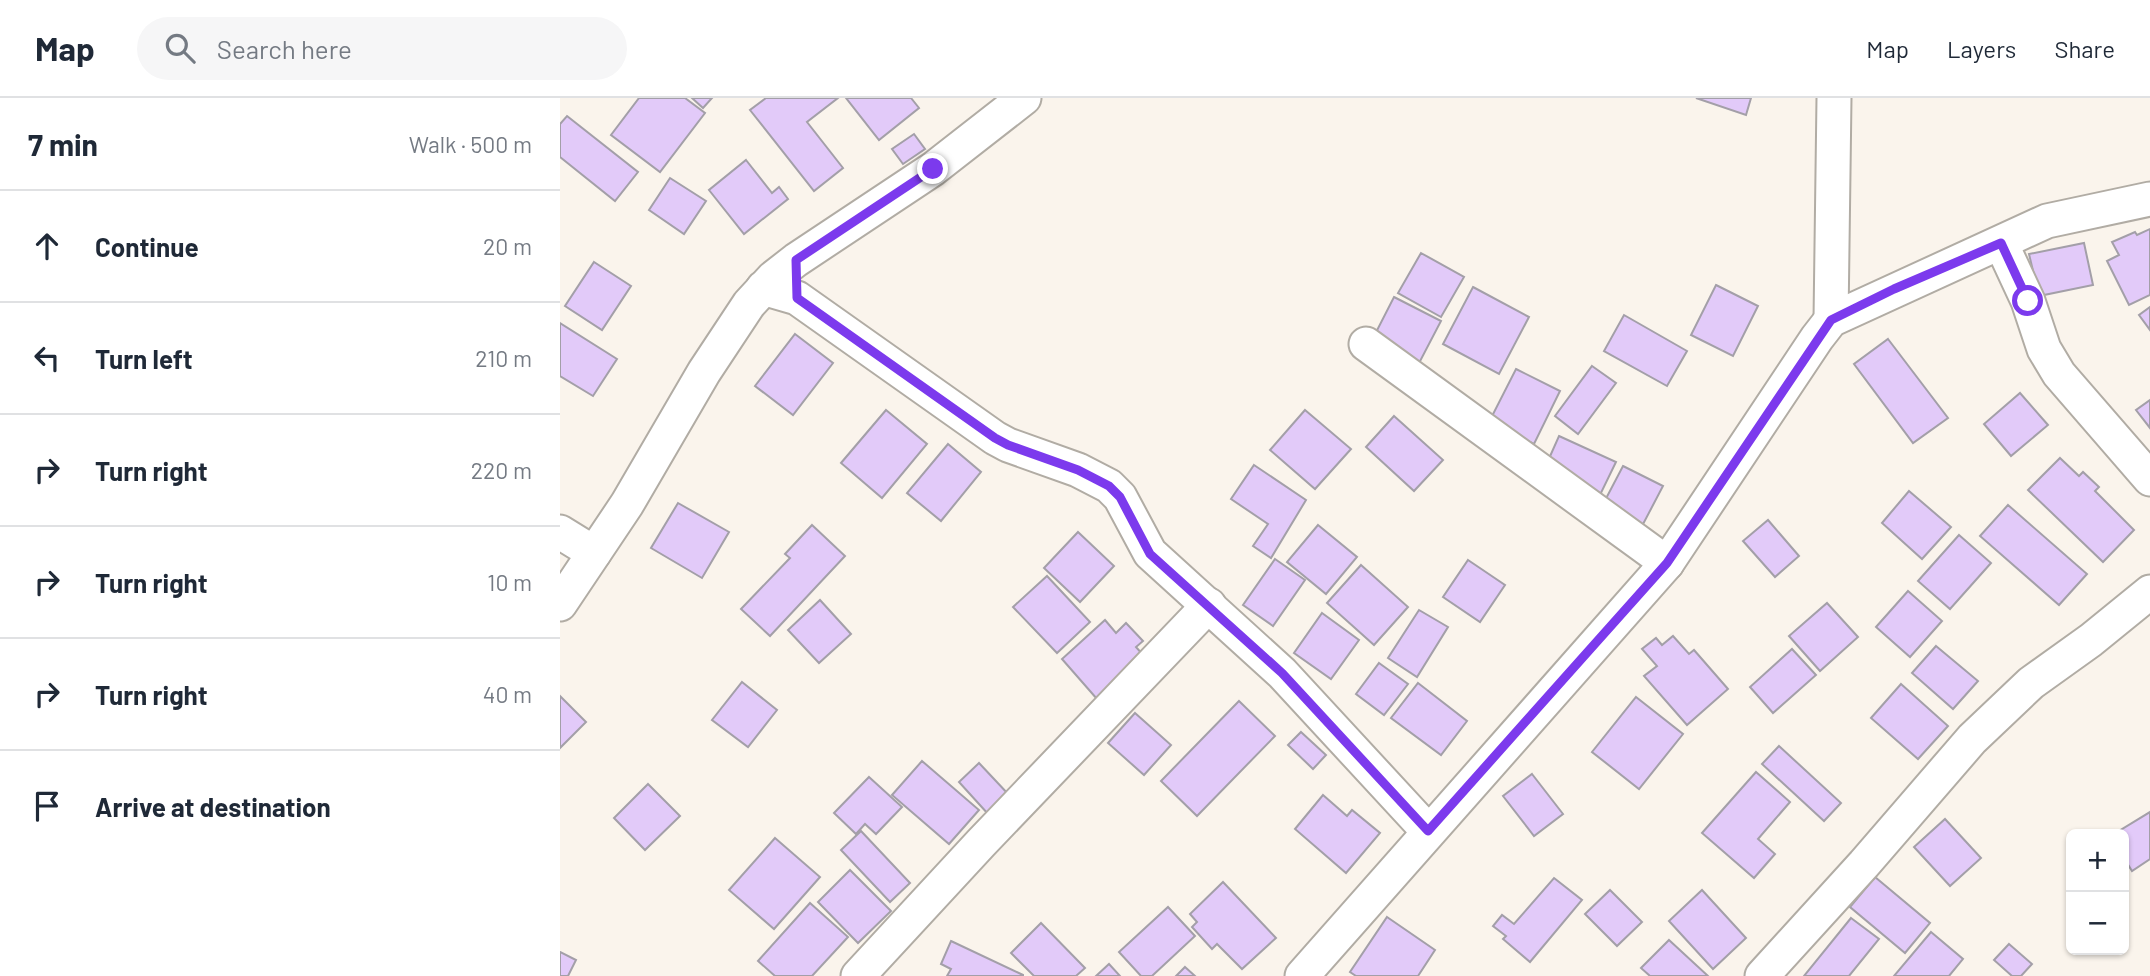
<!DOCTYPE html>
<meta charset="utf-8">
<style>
:root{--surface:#fff;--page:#f6f6f7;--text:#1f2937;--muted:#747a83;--line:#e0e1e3}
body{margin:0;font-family:Barlow,sans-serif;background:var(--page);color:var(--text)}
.controls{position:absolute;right:21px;bottom:21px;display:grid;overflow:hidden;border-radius:10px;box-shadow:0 2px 5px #0004}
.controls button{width:63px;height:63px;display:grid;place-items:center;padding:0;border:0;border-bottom:2px solid var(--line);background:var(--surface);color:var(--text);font:35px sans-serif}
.stop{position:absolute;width:21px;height:21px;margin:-16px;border:5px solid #7c3aed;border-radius:50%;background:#fff}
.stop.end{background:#7c3aed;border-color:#fff;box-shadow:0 2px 7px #0008}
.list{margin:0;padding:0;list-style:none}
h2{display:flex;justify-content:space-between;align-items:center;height:91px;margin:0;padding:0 28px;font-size:30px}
h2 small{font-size:23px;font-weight:400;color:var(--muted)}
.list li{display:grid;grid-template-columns:46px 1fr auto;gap:21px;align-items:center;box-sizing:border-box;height:112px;padding:0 28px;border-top:2px solid var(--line)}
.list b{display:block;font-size:26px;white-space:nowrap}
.list em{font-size:23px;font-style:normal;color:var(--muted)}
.icon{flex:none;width:38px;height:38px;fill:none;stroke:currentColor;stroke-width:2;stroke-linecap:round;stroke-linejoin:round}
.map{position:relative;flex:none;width:1590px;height:878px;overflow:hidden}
header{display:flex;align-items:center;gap:42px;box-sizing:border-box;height:98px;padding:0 35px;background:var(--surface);border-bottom:2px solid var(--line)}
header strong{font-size:33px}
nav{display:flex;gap:38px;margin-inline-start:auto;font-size:24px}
.search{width:490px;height:63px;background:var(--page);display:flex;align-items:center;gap:18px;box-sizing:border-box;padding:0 24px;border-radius:38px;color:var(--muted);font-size:26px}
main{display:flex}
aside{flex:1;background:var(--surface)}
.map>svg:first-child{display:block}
</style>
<header>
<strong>Map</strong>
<div class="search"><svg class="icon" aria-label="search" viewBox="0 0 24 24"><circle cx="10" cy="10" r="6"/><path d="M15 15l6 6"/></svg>Search here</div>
<nav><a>Map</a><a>Layers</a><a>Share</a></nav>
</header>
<main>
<aside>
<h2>7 min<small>Walk · 500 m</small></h2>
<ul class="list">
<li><svg class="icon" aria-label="ahead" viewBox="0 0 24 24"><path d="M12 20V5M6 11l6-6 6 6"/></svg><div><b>Continue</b></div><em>20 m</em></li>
<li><svg class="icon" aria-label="left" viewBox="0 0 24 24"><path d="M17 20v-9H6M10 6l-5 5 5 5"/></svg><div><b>Turn left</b></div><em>210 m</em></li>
<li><svg class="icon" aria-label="right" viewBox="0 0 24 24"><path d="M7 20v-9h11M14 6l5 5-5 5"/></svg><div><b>Turn right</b></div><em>220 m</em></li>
<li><svg class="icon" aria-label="right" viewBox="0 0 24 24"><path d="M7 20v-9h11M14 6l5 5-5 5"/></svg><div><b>Turn right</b></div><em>10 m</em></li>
<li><svg class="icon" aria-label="right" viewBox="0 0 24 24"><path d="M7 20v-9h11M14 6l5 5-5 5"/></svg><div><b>Turn right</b></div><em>40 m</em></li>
<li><svg class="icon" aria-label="arrive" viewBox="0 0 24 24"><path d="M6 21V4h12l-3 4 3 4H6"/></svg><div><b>Arrive at destination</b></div></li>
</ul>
</aside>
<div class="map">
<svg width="1590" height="878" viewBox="0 0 1590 878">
<rect width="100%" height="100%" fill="#faf4ec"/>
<g fill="#e2caf9" stroke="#a39fa8" stroke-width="2">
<path d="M79,0H125L145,15L100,74L51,37Z"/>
<path d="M132,0H152L143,10Z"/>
<path d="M206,0H278L247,24L283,70L254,93L190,12Z"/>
<path d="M286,0H351L359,10L319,42Z"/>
<path d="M1136,0H1191L1186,17Z"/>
<path d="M7,18L78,74L55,103L0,59V26Z"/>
<path d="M354,36L365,51L343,66L332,51Z"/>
<path d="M186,62L212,95L219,89L228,101L184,136L149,92Z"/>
<path d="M110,80L146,103L124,136L89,112Z"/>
<path d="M1590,131V197L1569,207L1547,163L1559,157L1552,144L1575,134L1577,137Z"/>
<path d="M1524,145L1533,187L1479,198L1469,156Z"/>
<path d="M861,155L904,179L881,219L838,195Z"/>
<path d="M34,164L71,188L42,232L5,208Z"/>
<path d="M1156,187L1198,208L1173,258L1131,237Z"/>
<path d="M913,189L969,219L939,276L883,246Z"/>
<path d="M834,199L881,223L857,269L810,246Z"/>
<path d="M1590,209V232L1579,217Z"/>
<path d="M1064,217L1127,253L1107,288L1044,253Z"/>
<path d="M0,225L57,261L33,298L0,278Z"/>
<path d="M235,236L273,265L233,317L195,288Z"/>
<path d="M1328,241L1388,320L1353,345L1294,266Z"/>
<path d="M1032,268L1056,285L1018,336L995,318Z"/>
<path d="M956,271L1000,293L974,346L929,324Z"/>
<path d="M1460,295L1488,327L1451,358L1424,326Z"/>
<path d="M1590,302V330L1576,312Z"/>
<path d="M326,312L367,346L322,400L281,365Z"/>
<path d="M745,312L791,351L755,391L710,352Z"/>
<path d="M834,318L883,362L854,393L806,349Z"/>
<path d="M999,338L1056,364L1039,399L983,374Z"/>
<path d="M388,346L421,374L381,423L347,395Z"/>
<path d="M1500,360L1519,378L1523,374L1539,389L1535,393L1574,432L1543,464L1468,392Z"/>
<path d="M694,367L746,402L711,460L693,448L708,426L671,401Z"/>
<path d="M1063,368L1103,388L1081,430L1041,410Z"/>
<path d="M1349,393L1391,429L1362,461L1322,425Z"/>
<path d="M118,405L169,434L142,480L91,450Z"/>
<path d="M1448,407L1527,476L1499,507L1420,438Z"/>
<path d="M1208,422L1239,458L1215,479L1183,443Z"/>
<path d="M252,427L285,458L210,538L181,511L230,460L225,456Z"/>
<path d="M758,427L797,459L766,496L727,464Z"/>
<path d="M518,434L554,468L520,504L484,470Z"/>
<path d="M1399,437L1431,465L1390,511L1358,483Z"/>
<path d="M715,461L745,482L713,528L683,507Z"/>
<path d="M908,462L945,487L920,524L883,499Z"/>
<path d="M801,467L848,509L814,547L767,505Z"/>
<path d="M487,478L530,524L497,555L453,509Z"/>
<path d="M1348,493L1382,523L1350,559L1316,529Z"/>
<path d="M260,502L291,536L259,565L228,532Z"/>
<path d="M1267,505L1298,539L1260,573L1229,538Z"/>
<path d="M859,512L888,529L857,579L828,560Z"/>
<path d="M762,515L799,542L771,581L734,555Z"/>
<path d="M545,522L556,535L566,525L583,543L576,549L584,558L537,601L502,561Z"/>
<path d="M1113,538L1129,556L1134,552L1168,591L1127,627L1084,578L1097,568L1082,551L1096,540L1102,547Z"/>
<path d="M1376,548L1418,583L1393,611L1352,575Z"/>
<path d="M1232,551L1256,577L1213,615L1190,589Z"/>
<path d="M819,565L848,586L824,617L796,596Z"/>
<path d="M182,584L217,612L188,649L152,622Z"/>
<path d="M858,585L907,623L881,657L831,620Z"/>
<path d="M1341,586L1388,628L1358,661L1311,620Z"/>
<path d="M0,598L26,624L0,650Z"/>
<path d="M1076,599L1123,636L1079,691L1032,654Z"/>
<path d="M679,603L715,638L637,718L601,683Z"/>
<path d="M575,615L611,647L584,677L548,645Z"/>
<path d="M741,634L766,657L753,671L728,647Z"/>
<path d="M1219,648L1281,705L1264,723L1202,666Z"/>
<path d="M362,663L419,712L389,746L332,697Z"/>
<path d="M419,665L450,698L429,717L399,684Z"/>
<path d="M1196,674L1230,704L1198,741L1215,756L1194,780L1142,735Z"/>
<path d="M972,676L1003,716L974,738L943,698Z"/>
<path d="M309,679L342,709L316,736L305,726L296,736L274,715Z"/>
<path d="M88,686L120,718L85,752L54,720Z"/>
<path d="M763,697L787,718L792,712L820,735L786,775L735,731Z"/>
<path d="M1590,714V761L1572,773L1564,760V736H1554Z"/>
<path d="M1385,721L1421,760L1390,788L1354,749Z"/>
<path d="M301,733L350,785L330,804L281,752Z"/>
<path d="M215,740L260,779L214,831L169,792Z"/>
<path d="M290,772L331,813L298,845L258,804Z"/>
<path d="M1315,779L1370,825L1345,855L1290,809Z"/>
<path d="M994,780L1022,802L970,864L943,841L946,838L933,828L942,817L954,826Z"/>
<path d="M663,784L716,840L682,871L657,846L652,851L632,829L637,824L630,816Z"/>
<path d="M1050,792L1082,824L1057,848L1025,816Z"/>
<path d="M1142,792L1186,840L1153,871L1109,823Z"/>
<path d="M250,805L288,839L252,878H215L198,863Z"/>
<path d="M608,809L635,838L592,878H581L559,854Z"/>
<path d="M827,819L875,852L858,878H796L790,874Z"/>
<path d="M1291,820L1319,841L1289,878H1244Z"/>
<path d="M481,825L525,870L516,878H474L451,855Z"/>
<path d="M1371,834L1403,861L1389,878H1334Z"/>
<path d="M1109,842L1148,878H1090L1081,870Z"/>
<path d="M391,843L463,877V878H387L391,871L381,866Z"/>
<path d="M1449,846L1472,866L1461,878H1452L1434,862Z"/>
<path d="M0,854L16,862L8,878H0Z"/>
<path d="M549,866L560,878H536Z"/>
<path d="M625,869L635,878H616Z"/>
</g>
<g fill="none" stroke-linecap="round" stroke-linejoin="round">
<defs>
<g id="minor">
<path d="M1441,145L1468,203L1484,251L1499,276L1590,381"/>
<path d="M203,190L237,200L435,340L448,347L518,372L549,388L560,399L590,455L722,575L868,733"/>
<path d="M1271,222L1274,0"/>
<path d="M806,246L1107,465"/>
<path d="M0,434L34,455"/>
<path d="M0,506L67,406L144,274L189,206L213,180L236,162L373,71L464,0"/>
<path d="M298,878L421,745L649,507"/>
<path d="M742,878L1107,465L1257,240L1271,222L1487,123L1590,101"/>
<path d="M1202,878L1304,766L1412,641L1471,585L1531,542L1590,494"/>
</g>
</defs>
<use href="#minor" stroke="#b1aca4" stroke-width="37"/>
<use href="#minor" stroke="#fff" stroke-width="33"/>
</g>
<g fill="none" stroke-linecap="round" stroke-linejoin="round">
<path stroke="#7c3aed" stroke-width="9" d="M373,71L236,162L237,200L435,340L448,347L518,372L549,388L560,399L590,456L722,575L868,733L1107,465L1271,222L1334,191L1441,145L1468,203"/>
</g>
</svg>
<div class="controls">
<button>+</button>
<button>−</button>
</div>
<div class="stop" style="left:1468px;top:203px"></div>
<div class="stop end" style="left:373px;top:71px"></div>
</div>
</main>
